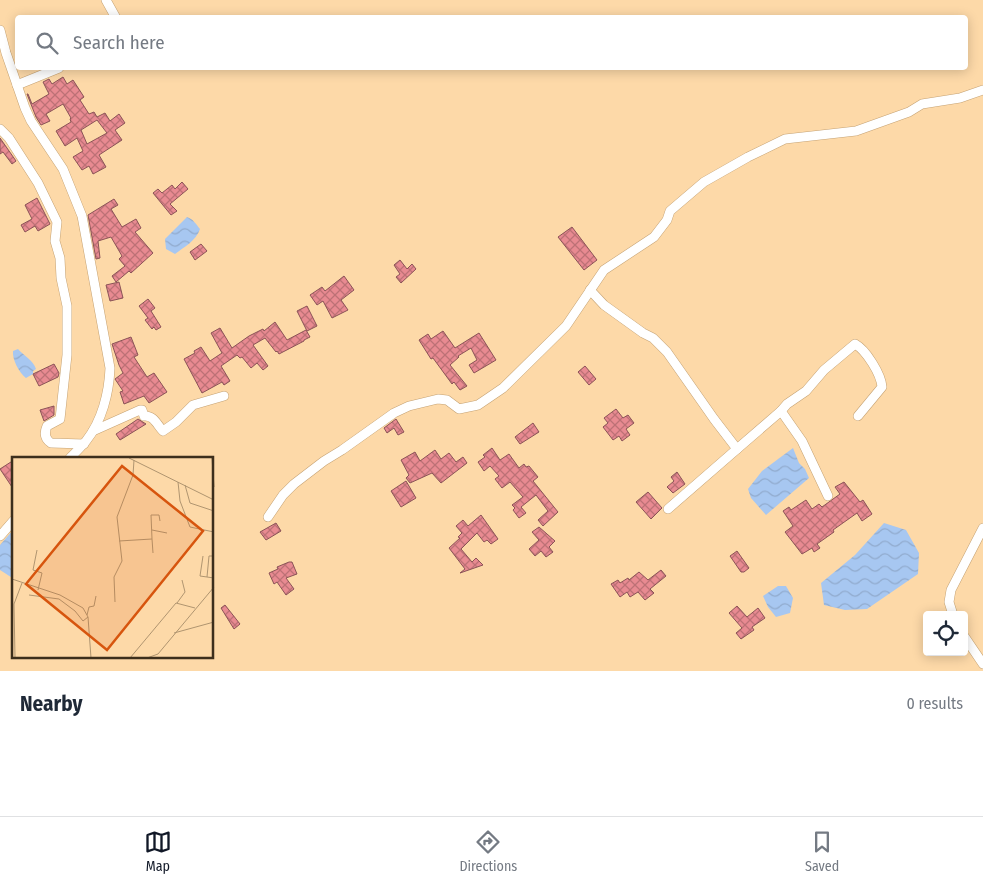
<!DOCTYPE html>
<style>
:root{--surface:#fff;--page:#f6f6f7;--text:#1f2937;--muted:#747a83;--line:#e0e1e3;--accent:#111827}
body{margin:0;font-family:"Fira Sans Condensed",sans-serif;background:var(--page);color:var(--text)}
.controls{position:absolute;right:15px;bottom:15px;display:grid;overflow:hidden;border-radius:5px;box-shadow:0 2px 12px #0003}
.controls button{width:45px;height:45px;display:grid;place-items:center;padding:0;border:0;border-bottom:1px solid var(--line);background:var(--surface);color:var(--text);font:25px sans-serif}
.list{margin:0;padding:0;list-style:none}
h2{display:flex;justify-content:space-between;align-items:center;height:65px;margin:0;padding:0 20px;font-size:21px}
h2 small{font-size:16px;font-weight:400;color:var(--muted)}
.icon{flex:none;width:28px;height:28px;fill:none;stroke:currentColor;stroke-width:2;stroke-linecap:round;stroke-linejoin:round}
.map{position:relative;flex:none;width:983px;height:671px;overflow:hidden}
.search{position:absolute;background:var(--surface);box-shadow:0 2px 12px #0003;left:15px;right:15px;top:15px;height:55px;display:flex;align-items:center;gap:12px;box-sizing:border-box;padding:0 18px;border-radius:5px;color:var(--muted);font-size:19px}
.sheet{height:145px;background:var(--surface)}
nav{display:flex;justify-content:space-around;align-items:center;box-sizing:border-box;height:70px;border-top:1px solid var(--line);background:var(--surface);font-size:14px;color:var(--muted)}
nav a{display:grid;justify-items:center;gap:2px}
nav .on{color:var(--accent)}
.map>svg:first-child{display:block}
</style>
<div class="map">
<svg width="983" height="671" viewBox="0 0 983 671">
<defs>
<pattern id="water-waves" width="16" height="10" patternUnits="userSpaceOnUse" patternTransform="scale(1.25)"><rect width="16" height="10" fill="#a7c7f1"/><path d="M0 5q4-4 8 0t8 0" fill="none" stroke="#91abce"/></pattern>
<pattern id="building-cross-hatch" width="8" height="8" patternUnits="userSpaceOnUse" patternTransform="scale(1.25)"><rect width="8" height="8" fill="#e88a91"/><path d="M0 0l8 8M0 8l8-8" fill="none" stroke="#bd7176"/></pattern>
</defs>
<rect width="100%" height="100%" fill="#fdd9a8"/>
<g fill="url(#water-waves)">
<path d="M187,217C193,219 196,224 200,229C196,241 184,247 175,254L166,249L165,239Z"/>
<path d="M18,349C24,356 33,360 36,369L33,371V374L26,378C19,373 12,359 13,351Z"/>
<path d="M793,448L799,463L805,469L809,478L766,515L751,498L748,489L762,471Z"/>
<path d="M884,523L906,530L919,553L918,574L867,609L845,610L824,605L821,583L855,555Z"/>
<path d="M14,529V579L0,570V545Z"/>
<path d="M778,586H786L793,598L790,613L776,617L768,607L763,596Z"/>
</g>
<g fill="url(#building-cross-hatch)" stroke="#8b5357" fill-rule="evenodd">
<path d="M63,77L67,84L73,80L84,97L80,100L89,114L94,112L97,117L105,113L110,121L119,114L125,123L115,130L122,140L99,155L106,167L93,174L89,166L82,170L73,157L83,151L77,138L65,146L56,131L71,122L70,119L71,118L63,104L46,114L50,121L41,125L36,117L27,94H28L32,104L49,94L43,82L49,79L52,84ZM97,120L107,133L87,144L81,130Z"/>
<path d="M0,138L16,161L12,164L3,152L0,154Z"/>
<path d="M182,182L188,189L170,204L177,211L171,215L153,193L158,189L162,193L172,185L175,189Z"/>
<path d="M37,198L50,224L38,231L35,226L25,232L21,225L32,219L25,205Z"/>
<path d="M114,199L118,205L111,209L122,227L136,219L141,228L135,232L153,253L131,273L129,271L116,282L112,276L125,266L119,259L122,256L111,237L98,241L100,258L96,259L88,215Z"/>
<path d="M572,227L597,260L584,270L558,237Z"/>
<path d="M201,244L207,251L195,260L190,252Z"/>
<path d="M400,260L407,269L412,264L416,269L401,283L396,277L400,274L394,265Z"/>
<path d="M344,276L354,290L341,300L348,310L332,318L323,301L317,305L310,295L322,287L325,291Z"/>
<path d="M119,282L123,298L110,301L106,285Z"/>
<path d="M148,299L155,308L151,311L161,327L156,330L154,327L152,329L145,320L148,318L139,306Z"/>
<path d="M307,306L317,326L307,331L297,311Z"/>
<path d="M275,322L287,340L306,330L310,337L304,340V341L279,354L277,351L276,352L265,338L253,345L268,366L263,370L257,363L251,368L242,357L240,358L237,355L221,366L230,381L224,385L222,382L202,393L184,359L195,353L194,351L201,347L210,361L222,353L211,333L220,328L232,348L249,336L263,329L264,331Z"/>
<path d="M443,331L455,348L479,333L496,360L474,373L469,365L477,360L471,348L458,356L459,357L450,365L467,386L460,390L454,382L452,384L433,358L431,359L419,340L428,334L431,339Z"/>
<path d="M131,337L138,355L134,357L147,377L154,373L167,392L149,403L144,396L124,404L120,392L123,391L115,379L123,373L119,365L112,344Z"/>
<path d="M54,364L59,373L58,377L39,386L33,374Z"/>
<path d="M585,366L596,379L589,385L578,372Z"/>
<path d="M54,406V415L44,421L40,410Z"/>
<path d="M616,409L623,418L628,415L634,423L626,429L630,435L622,441L619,436L613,440L603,427L608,423L604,418Z"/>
<path d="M138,419L146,424L120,440L116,434Z"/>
<path d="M396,419L404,432L398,435L394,428L387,433L384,428Z"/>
<path d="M533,423L539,432L520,444L515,437Z"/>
<path d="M492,448L500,460L509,454L519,468L524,464L526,467L529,466L538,477L533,481L558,512L543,526L538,520L548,511L536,495L521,507L526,513L519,518L513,510L515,508L512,505L523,497L510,482L502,488L495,479L499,476L490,466L484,471L478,462L485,457L483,455Z"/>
<path d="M435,450L441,459L449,453L456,462L463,457L467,463L441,483L432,473L410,483L406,478L409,475L401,460L415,452L420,461Z"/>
<path d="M14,460V490L0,469Z"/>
<path d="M677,472L685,484L673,493L667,487L674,481L671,477Z"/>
<path d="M406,481L416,498L401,507L391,491Z"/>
<path d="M844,482L860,502L863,500L872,514L862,521L857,513L833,530L834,532L817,544L820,548L814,552L812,548L802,554L785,532L793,526L783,511L789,507L791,510L806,500L812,509L819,504L822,507L840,494L835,487Z"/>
<path d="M648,492L662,508L651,519L636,502Z"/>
<path d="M481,515L498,539L491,544L487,540L484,542L477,533L461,549L472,562L476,558L483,565L460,573L465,569L449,548L460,538L458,537L462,533L456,526L463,520L468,526Z"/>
<path d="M276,523L281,531L266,540L260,532Z"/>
<path d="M539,527L555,541L549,547L553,552L546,557L541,551L535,556L529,549L539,540L532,532Z"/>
<path d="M737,551L749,568L744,572H741L730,556Z"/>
<path d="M289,562H292L297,574L286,578L294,589L286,595L277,582L274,584L269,573L278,569L277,567Z"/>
<path d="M661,570L666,576L650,589L654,593L645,600L638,592L630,597L627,592L620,597L611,584L618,580L620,583L628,578L629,580L639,572L648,580Z"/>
<path d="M225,605L240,624L234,629L221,608Z"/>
<path d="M737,606L747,617L758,608L765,618L752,627L754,630L741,639L736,633L742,628L729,613Z"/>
</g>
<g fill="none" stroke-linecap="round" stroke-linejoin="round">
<defs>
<g id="minor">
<path d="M106,0L116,18"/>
<path d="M0,30L6,53L25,108L31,121L63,169L82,216L110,368C109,393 102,421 86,441C81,447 75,453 70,458"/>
<path d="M17,85L59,68"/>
<path d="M0,129L9,138L38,183L57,222L55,241L60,258L61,278L67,306V355L60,419L47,426C44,433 45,439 51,443L84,444"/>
<path d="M590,290L604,305L643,333L653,338L667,352L714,419L737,449L668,509"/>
<path d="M781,411L802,441L828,496"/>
<path d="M93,431L140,410H142L144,416C154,415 157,425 163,431L176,422L193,405L224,396"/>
<path d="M737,449L781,411L787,404L806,391L824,370L855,344C866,350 881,374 882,387L858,416"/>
<path d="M268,517L283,495L294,484L324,461L342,450L394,413L409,406L438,399L447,400L459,409L478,405L503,388L566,326L604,270L654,237L667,220L670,211L704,182L748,157L785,139L856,131L909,112L922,104L960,98L983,90"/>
<path d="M0,536L14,520"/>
<path d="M953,615L949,602L951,590L983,528"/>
<path d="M964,636L983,664"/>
</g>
</defs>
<use href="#minor" stroke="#c5a273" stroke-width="10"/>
<use href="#minor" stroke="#fff" stroke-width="9"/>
</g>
<g transform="translate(12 457)">
<rect width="201" height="201" fill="#fdd9a8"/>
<path fill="none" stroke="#b09570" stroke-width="1" d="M117,1L202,43M200,1L202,30M166,25L168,44L178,70L202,75M173,28L178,46L202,54M140,73L155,76M140,82L139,58H147L148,64M107,84L140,82L141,96M25,93L21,113L30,116L26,133M191,99L188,119L202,121M195,120L197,99H202M0,122L48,138L71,151L76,160L79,201M17,138L47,142L63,154L71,164L76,160M103,145L102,120L110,104L105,60L121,18L122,3M165,146L173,135L170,123M75,158L77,150L82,149L84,139M162,176L202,165M3,201L2,147L10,126M118,201L164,146L183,151M135,201L146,197L202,130"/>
<path fill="#d7550e" fill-opacity="0.15" stroke="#d7550e" stroke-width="2.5" d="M110,9L191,74L95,193L14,127Z"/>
<rect width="201" height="201" fill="none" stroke="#3d2f1c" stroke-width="2.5"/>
</g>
</svg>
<div class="controls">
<button><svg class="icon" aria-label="locate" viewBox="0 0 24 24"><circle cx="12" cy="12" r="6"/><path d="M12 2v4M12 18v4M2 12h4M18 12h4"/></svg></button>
</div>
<div class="search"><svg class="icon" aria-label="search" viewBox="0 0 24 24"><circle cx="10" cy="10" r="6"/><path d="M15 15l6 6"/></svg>Search here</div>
</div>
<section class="sheet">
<h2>Nearby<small>0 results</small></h2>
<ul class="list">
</ul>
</section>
<nav>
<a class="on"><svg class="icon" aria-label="map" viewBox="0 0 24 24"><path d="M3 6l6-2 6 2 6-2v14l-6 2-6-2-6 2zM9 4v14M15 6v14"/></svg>Map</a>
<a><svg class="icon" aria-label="directions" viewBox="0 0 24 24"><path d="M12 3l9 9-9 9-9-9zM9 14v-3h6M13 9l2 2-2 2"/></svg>Directions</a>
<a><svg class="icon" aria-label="saved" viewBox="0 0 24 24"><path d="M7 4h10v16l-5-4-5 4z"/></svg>Saved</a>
</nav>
